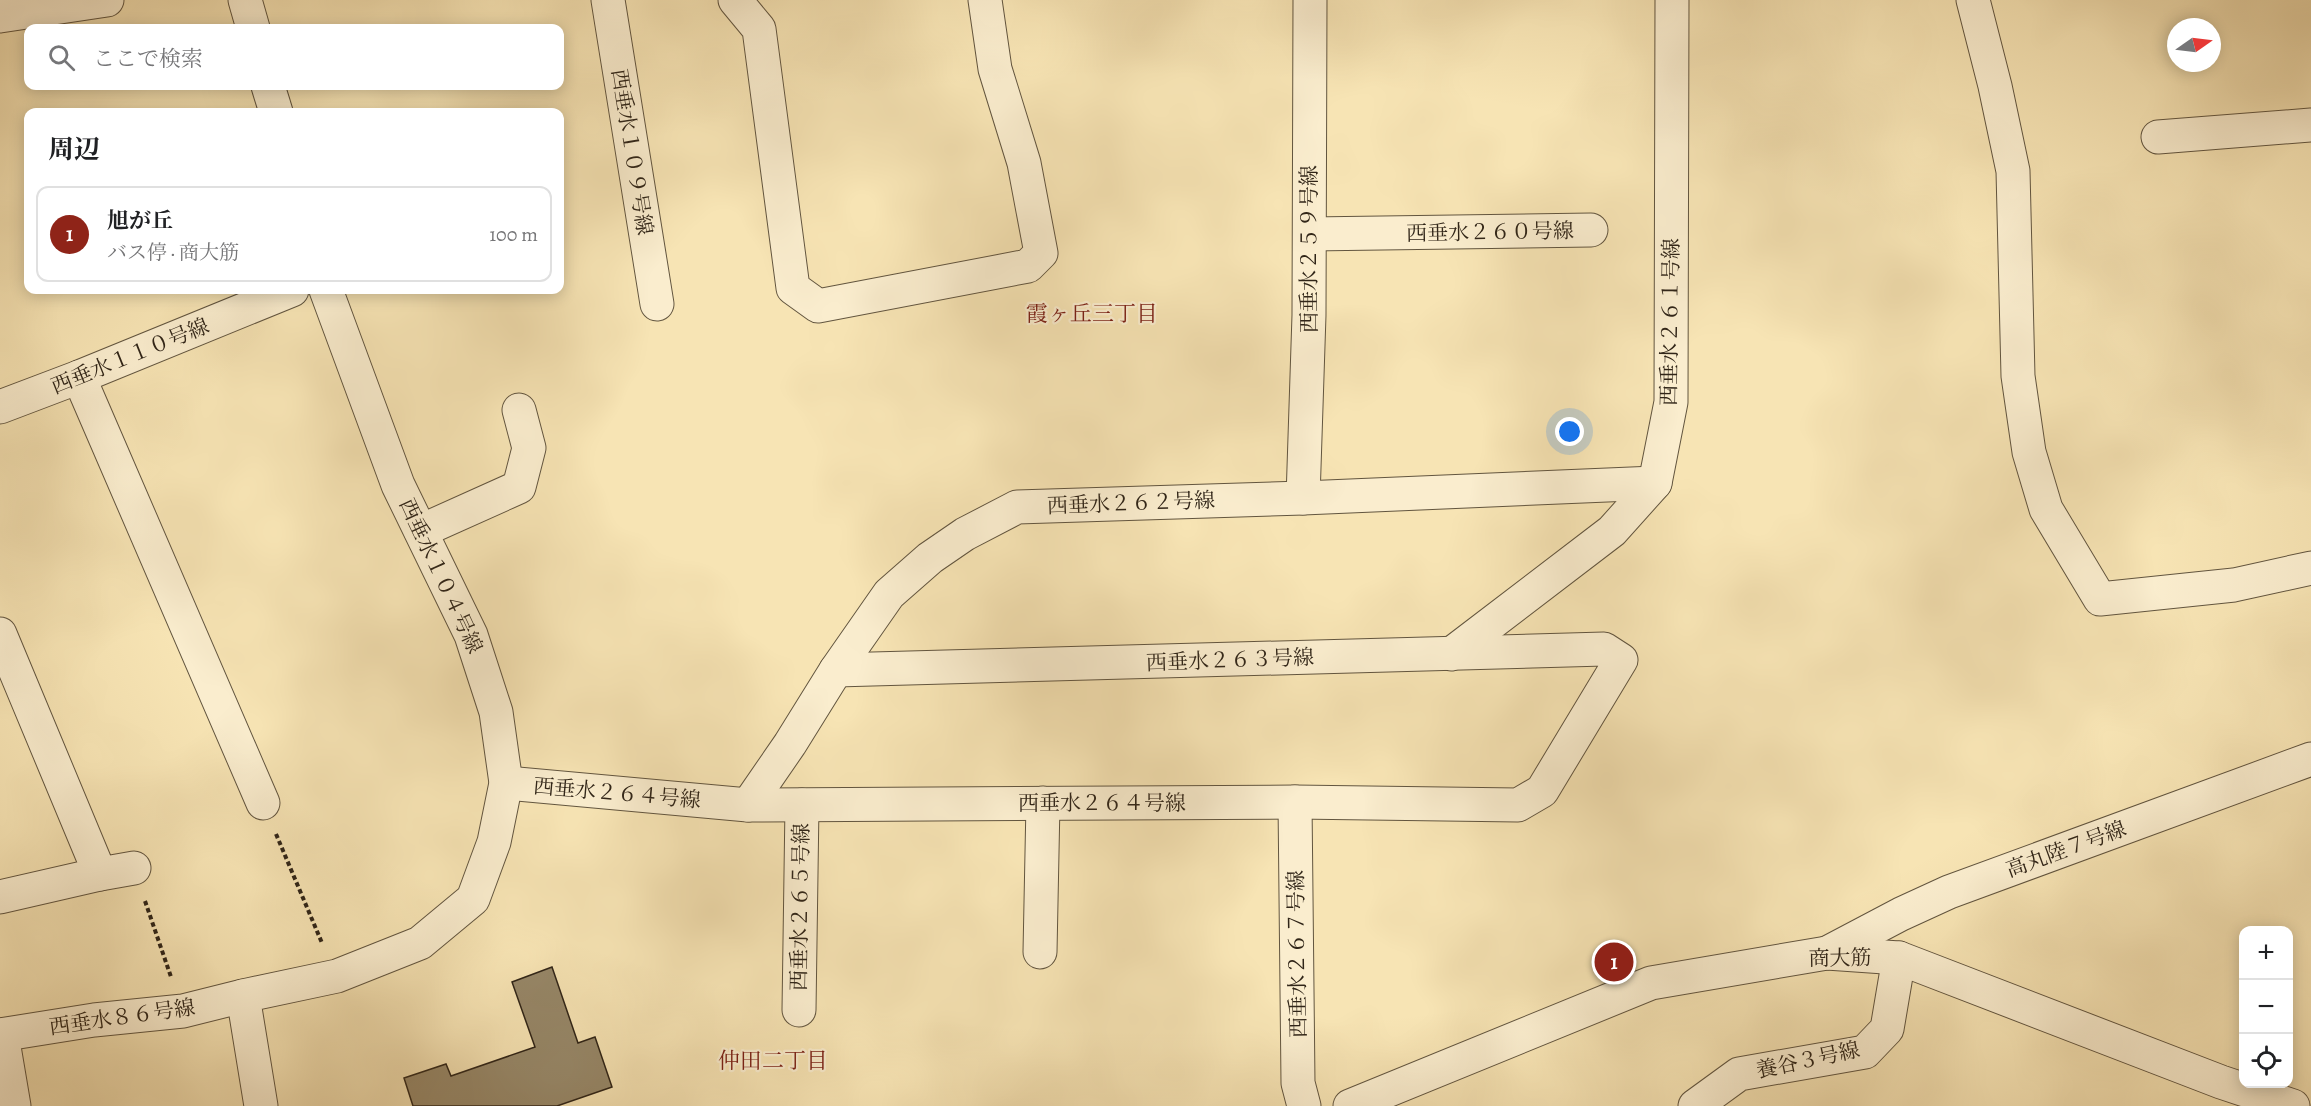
<!DOCTYPE html>
<html lang="ja">
<meta charset="utf-8">
<style>
:root{--surface:#fff;--page:#f2f2f2;--text:#202124;--muted:#757577;--line:#e0e0e0;--accent:#8f2418}
body{margin:0;font-family:Alegreya,"Noto Serif JP",serif;background:var(--page);color:var(--text)}
.controls{position:absolute;right:18px;bottom:18px;display:grid;overflow:hidden;border-radius:12px;box-shadow:0 3px 15px #0003}
.controls button{width:54px;height:54px;display:grid;place-items:center;padding:0;border:0;border-bottom:2px solid var(--line);background:var(--surface);color:var(--text);font:30px sans-serif}
.compass{position:absolute;left:2167px;top:18px;width:54px;height:54px;border-radius:50%;background:var(--surface);box-shadow:0 3px 15px #0003;rotate:76deg}
.you{position:absolute;left:1570px;top:432px;width:21px;height:21px;margin:-15px;border:4px solid #fff;border-radius:50%;background:#1a73e8;box-shadow:0 0 0 9px #1a73e833}
.badge{display:grid;place-items:center;width:39px;height:39px;border-radius:50%;background:var(--accent);color:#fff;font-size:20px;font-weight:700}
.pin{position:absolute;translate:-50% -50%;border:3px solid #fff;box-shadow:0 2px 6px #0006}
.list{margin:0;padding:0;list-style:none}
h2{display:flex;justify-content:space-between;align-items:center;height:78px;margin:0;padding:0 24px;font-size:26px}
h2 small{font-size:20px;font-weight:400;color:var(--muted)}
.list li{display:grid;grid-template-columns:39px 1fr auto;gap:18px;align-items:center;box-sizing:border-box;height:96px;margin:0 12px 12px;padding:0 12px;border:2px solid var(--line);border-radius:12px}
.list b{display:block;font-size:22px;white-space:nowrap}
.list p{margin:0;font-size:20px;white-space:nowrap;color:var(--muted)}
.list em{font-size:20px;font-style:normal;color:var(--muted)}
.icon{flex:none;width:33px;height:33px;fill:none;stroke:currentColor;stroke-width:2;stroke-linecap:round;stroke-linejoin:round}
.map{position:relative;flex:none;width:2311px;height:1106px;overflow:hidden}
.search{position:absolute;background:var(--surface);box-shadow:0 3px 15px #0003;left:24px;top:24px;width:540px;height:66px;display:flex;align-items:center;gap:15px;box-sizing:border-box;padding:0 21px;border-radius:12px;color:var(--muted);font-size:22px}
.panel{position:absolute;background:var(--surface);box-shadow:0 3px 15px #0003;left:24px;top:108px;width:540px;height:186px;border-radius:12px}
.map>svg:first-child{display:block}
</style>
<div class="map">
<svg width="2311" height="1106" viewBox="0 0 2311 1106">
<rect width="100%" height="100%" fill="#f7e4b4"/>
<filter id="stains"><feTurbulence type="fractalNoise" baseFrequency=".00333" numOctaves="4"/><feColorMatrix values="0 0 0 0 .2 0 0 0 0 .09 0 0 0 0 .02 0 0 0 .5 -.17"/></filter>
<radialGradient id="worn" r=".72"><stop offset=".6" stop-color="#630" stop-opacity="0"/><stop offset="1" stop-color="#630" stop-opacity=".3"/></radialGradient>
<path fill="#978869" stroke="#302518" stroke-width="1.5" d="M552,967L578,1043L595,1037L612,1087L557,1106H413L404,1078L446,1064L451,1076L535,1047L512,982Z"/>
<g fill="none" stroke-linecap="round" stroke-linejoin="round">
<defs>
<g id="minor">
<path d="M245,0L253,28"/>
<path d="M608,0L657,304"/>
<path d="M735,0L759,29L793,288L818,306L1028,266L1041,253L1024,163L995,69L985,0"/>
<path d="M1973,0L1995,86L2013,171L2018,376L2029,452L2046,509L2100,599L2234,585L2311,568"/>
<path d="M0,16L107,0"/>
<path d="M268,86L276,112"/>
<path d="M2158,137L2311,125"/>
<path d="M1310,234L1591,230"/>
<path d="M79,377L263,803"/>
<path d="M0,407L79,377L292,290"/>
<path d="M1303,498L1309,315L1310,0"/>
<path d="M421,531L519,487L529,448L519,410"/>
<path d="M0,634L100,874L134,868"/>
<path d="M1451,654L1612,531L1655,483L1671,402L1672,0"/>
<path d="M506,783L748,805L1295,802L1518,805L1542,791L1621,660L1604,649L836,670"/>
<path d="M1295,802L1298,1083L1304,1106"/>
<path d="M748,805L790,744L836,670L889,594L930,558L965,534L1017,507L1303,498L1655,483"/>
<path d="M0,897L100,874"/>
<path d="M1040,952L1043,803"/>
<path d="M1827,953L1901,914L1949,892L2311,759"/>
<path d="M799,1010L802,805"/>
<path d="M0,1035L94,1020L183,1011L243,996"/>
<path d="M2,1035L14,1106"/>
<path d="M261,1106L243,996L337,976L420,943L473,899L494,842L506,783L496,712L471,635L398,485L326,290"/>
<path d="M1350,1106L1651,983L1827,953L1899,958L2221,1082L2293,1106"/>
<path d="M1695,1106L1739,1074L1865,1052L1887,1029L1899,958"/>
</g>
</defs>
<use href="#minor" stroke="#62553f" stroke-width="35"/>
<g stroke="#302518" stroke-width="4" stroke-dasharray="4.5 3" stroke-linecap="butt">
<path d="M276,834L322,943"/>
<path d="M145,901L171,977"/>
</g>
<use href="#minor" stroke="#faedce" stroke-width="33"/>
</g>
<g text-anchor="middle" dominant-baseline="central" stroke-width="4.5" stroke-linejoin="round" paint-order="stroke">
<g font-size="21" fill="#302518" stroke="#faedce">
<text transform="translate(632 152) rotate(81)">西垂水１０９号線</text>
<text transform="translate(1490 232) rotate(-1)">西垂水２６０号線</text>
<text transform="translate(1309 249) rotate(-90)">西垂水２５９号線</text>
<text transform="translate(1670 322) rotate(-89)">西垂水２６１号線</text>
<text transform="translate(130 356) rotate(-22)">西垂水１１０号線</text>
<text transform="translate(1131 503) rotate(-2)">西垂水２６２号線</text>
<text transform="translate(441 576) rotate(65)">西垂水１０４号線</text>
<text transform="translate(1230 660) rotate(-2)">西垂水２６３号線</text>
<text transform="translate(617 793) rotate(5)">西垂水２６４号線</text>
<text x="1102" y="803">西垂水２６４号線</text>
<text transform="translate(2066 849) rotate(-20)">高丸陸７号線</text>
<text transform="translate(800 907) rotate(-89)">西垂水２６５号線</text>
<text transform="translate(1297 954) rotate(-91)">西垂水２６７号線</text>
<text transform="translate(1840 958) rotate(-1)">商大筋</text>
<text transform="translate(122 1017) rotate(-8)">西垂水８６号線</text>
<text transform="translate(1808 1060) rotate(-12)">養谷３号線</text>
</g>
<g font-size="22" fill="#7a1f14" stroke="#faedce">
<text x="1092" y="314">霞ヶ丘三丁目</text>
<text x="773" y="1061">仲田二丁目</text>
</g>
</g>
<rect width="100%" height="100%" filter="url(#stains)"/>
<rect width="100%" height="100%" fill="url(#worn)"/>
</svg>
<div class="controls">
<button>+</button>
<button>−</button>
<button><svg class="icon" aria-label="locate" viewBox="0 0 24 24"><circle cx="12" cy="12" r="6"/><path d="M12 2v4M12 18v4M2 12h4M18 12h4"/></svg></button>
</div>
<svg class="compass" viewBox="-18 -18 36 36"><path d="M0-13l5 13h-10z" fill="#e53935"/><path d="M0 13l5-13h-10z" fill="#757577"/></svg>
<div class="you"></div>
<div class="pin badge" style="left:1614px;top:962px">1</div>
<div class="search"><svg class="icon" aria-label="search" viewBox="0 0 24 24"><circle cx="10" cy="10" r="6"/><path d="M15 15l6 6"/></svg>ここで検索</div>
<section class="panel">
<h2>周辺<small></small></h2>
<ul class="list">
<li><span class="badge">1</span><div><b>旭が丘</b><p>バス停 · 商大筋</p></div><em>100 m</em></li>
</ul>
</section>
</div>
